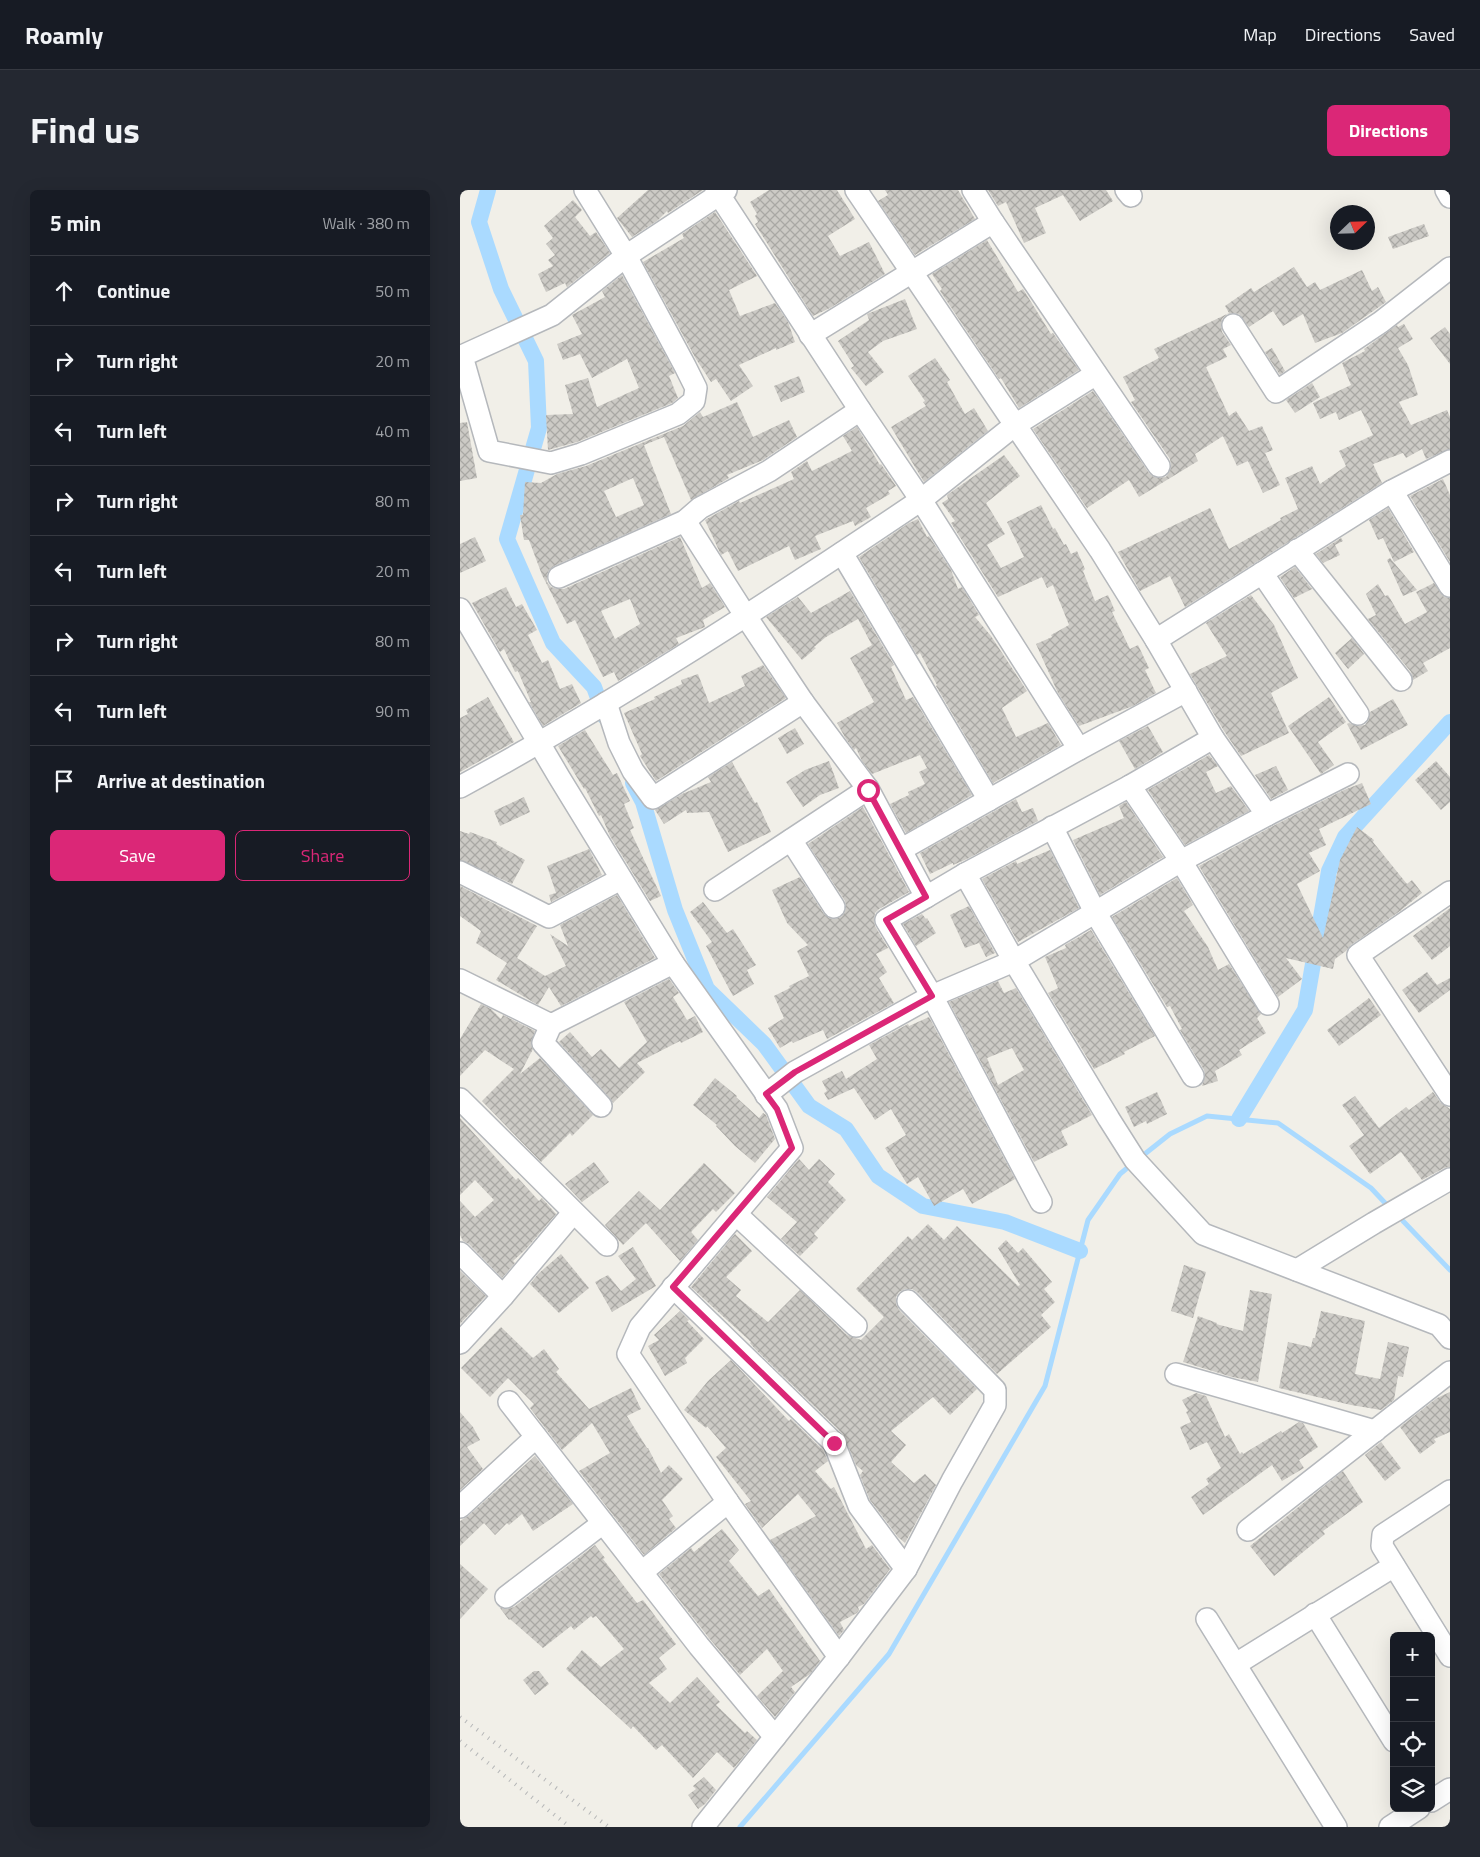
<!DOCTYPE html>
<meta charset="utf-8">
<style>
:root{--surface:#171b24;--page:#242831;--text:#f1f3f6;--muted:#9ea1a6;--line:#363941;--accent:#db2777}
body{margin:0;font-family:"Titillium Web",sans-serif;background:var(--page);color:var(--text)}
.controls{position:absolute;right:15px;bottom:15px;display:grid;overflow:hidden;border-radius:8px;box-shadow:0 5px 20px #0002}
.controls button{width:45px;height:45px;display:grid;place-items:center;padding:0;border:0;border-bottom:1px solid var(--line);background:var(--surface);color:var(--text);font:25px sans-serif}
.compass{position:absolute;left:870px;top:15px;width:45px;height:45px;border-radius:50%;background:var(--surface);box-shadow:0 5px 20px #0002;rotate:67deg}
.stop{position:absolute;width:15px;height:15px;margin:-11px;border:4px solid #db2777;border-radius:50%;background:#fff}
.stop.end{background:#db2777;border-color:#fff;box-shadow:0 1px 5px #0008}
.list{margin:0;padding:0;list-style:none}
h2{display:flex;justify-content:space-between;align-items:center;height:65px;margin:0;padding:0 20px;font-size:21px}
h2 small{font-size:16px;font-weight:400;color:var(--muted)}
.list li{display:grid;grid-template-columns:32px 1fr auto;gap:15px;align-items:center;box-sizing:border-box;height:70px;padding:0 20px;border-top:1px solid var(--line)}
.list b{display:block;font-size:19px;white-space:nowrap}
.list em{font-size:16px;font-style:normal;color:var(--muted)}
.actions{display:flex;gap:10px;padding:15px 20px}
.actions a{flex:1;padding:11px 0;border:1px solid var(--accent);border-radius:8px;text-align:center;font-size:18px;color:var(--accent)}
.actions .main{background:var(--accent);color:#fff}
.icon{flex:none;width:28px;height:28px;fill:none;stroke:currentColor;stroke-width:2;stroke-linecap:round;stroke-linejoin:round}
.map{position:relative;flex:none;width:990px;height:1637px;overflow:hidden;border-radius:8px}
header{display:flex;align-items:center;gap:30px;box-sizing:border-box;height:70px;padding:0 25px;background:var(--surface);border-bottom:1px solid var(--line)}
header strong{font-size:24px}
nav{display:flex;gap:28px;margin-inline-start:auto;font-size:18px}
.intro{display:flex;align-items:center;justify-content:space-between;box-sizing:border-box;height:120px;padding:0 30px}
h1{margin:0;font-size:35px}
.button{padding:12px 22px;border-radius:8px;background:var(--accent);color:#fff;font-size:18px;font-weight:700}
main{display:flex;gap:30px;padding:0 30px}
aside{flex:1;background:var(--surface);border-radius:8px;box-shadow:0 5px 20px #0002}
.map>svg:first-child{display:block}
</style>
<header>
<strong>Roamly</strong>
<nav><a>Map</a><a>Directions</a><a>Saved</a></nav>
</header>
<div class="intro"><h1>Find us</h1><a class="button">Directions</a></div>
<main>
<aside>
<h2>5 min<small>Walk · 380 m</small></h2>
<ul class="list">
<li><svg class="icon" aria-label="ahead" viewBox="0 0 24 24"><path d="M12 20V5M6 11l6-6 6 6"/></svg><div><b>Continue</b></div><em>50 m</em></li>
<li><svg class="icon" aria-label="right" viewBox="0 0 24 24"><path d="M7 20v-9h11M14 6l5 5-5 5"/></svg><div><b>Turn right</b></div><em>20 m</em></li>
<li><svg class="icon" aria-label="left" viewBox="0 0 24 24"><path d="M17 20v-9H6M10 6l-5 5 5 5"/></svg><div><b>Turn left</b></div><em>40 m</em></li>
<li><svg class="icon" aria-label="right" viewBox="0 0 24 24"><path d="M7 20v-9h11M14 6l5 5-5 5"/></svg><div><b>Turn right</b></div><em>80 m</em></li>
<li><svg class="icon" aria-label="left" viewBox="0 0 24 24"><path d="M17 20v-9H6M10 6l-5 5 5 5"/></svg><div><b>Turn left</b></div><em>20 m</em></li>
<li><svg class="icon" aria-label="right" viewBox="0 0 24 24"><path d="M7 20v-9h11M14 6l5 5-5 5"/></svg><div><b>Turn right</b></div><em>80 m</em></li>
<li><svg class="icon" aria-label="left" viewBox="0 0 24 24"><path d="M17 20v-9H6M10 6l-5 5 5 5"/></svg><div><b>Turn left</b></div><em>90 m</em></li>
<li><svg class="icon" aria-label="arrive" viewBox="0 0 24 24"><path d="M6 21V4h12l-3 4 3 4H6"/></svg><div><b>Arrive at destination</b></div></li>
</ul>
<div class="actions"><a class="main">Save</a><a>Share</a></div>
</aside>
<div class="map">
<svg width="990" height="1637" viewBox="0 0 990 1637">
<defs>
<pattern id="building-cross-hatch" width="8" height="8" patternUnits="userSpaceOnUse" patternTransform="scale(1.25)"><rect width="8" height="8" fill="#cccac5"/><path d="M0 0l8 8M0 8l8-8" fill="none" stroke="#a9a8a4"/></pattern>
</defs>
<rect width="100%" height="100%" fill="#f1efe8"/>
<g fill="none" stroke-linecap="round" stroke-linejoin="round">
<g stroke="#aadaff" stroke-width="5">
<path d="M686,963L710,944L747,926L818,933L911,998L926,1014"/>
<path d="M943,1031L990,1080"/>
<path d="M280,1637L429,1464L585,1196L628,1030L660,984L666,979"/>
</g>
<g stroke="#aadaff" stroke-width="16">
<path d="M28,0L19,32L41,99L76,171L79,238L47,349L93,453L134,497L145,527"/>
<path d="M173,593L183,612L215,720L247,799L304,854L349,916L386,939L418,986L463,1016L545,1032L620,1061"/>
<path d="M779,929L845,820L869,681L885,647L990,532"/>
</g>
</g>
<g fill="url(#building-cross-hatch)" fill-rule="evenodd">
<path d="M188,0H243L208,23L207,21L197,31L172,47L157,28Z"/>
<path d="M309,0H377L395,29L368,46L380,66L409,52L425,84L370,118L353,126L295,34L298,32L295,26L297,24L290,12Z"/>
<path d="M425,0H498L515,29L455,65L418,11L428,5Z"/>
<path d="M528,0H646L653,11L620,31L603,5L575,18L586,43L564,53L546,12L538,16Z"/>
<path d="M113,10L122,20L115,27L130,46L136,42L150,63L107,97L105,93L86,102L78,84L93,76L88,70L95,65L86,54L93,48L84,36Z"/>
<path d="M255,22L297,86L269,100L280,126L315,113L328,132L335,152L316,160V158L279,175L293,196L271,211L256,189L251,192L236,169L183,72L224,48L222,44Z"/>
<path d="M964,34L969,46L933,59L928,47Z"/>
<path d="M527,50L558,102L563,99L591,144L593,143L619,180L559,218L541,188L539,189L480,101L482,99L472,84Z"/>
<path d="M834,77L847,97L855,92L860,100L902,80L912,101L918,97L926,112L882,143L855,153L843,124L823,136L813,121L789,137L779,124L773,123L767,124L769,123L765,116L791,98L794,102Z"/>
<path d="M162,85L215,183L209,186L218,208L212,213L117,252L88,260L86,225L113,224L105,195L128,188L137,217L179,198L167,169L132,188L120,164L103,170L97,154L122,144L112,125L145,107L142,101Z"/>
<path d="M445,109L457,139L423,151L408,162L424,182L406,196L391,178L394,176L378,151L409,130L407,124Z"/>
<path d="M767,124L762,129L761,135L762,142L771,155L763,159L767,167L746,177L769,226L776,221L789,241L802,236L813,260L805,263L820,295L803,303L788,271L777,276L763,246L735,264L738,271L679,307L669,290L627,318L573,239L633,201L689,283L694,287L699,288L706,287L710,281L711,276L710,269L671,212L675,210L663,187L699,168L694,159Z"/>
<path d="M944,134L953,149L938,158L948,175L958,205L939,212L951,235L987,220L990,227V259L966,269L962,259L946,268L943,263L913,274L922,293L725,417L710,386L680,401L658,362L750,318L769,359L821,330L820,328L838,319L825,288L852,276L860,294L886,276L879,261L913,245L901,220L879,230L876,222L860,229L853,213L891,195L882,173L905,161L904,159L937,135L938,137Z"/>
<path d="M985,137L990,144V174L970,148Z"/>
<path d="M812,158L825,181L820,185L805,162Z"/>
<path d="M475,168L490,190L487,192L505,224L514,218L528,241L464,292L431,237L466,216L463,212L465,211L448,186Z"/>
<path d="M339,186L345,202L321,212L314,196Z"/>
<path d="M852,193L860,207L835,223L826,210Z"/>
<path d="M277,212L293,247L329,230L337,247L303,270L267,285L269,288L231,310L204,247L184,255L211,324L94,376L89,380L87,385V392L91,397L97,399H104L220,347L242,398L250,393L265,417L243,430L245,437L216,448L219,454L158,491L154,482L143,487L115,430L107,434L82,385L69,350H64L60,325H63L65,292L81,293L97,284L126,276L223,236L240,222L243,227ZM173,288L184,315L156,327L144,301ZM170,409L180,434L155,449L141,421Z"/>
<path d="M7,232L17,288L0,291V233Z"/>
<path d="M397,237L420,275L421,274L436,296L428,301L430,304L406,318L411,327L395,336L393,331L355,346L361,359L335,370L329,356L278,381L268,361L261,365L245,330L279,311L280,313L334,289L331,282L347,271L352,281L392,261L383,246Z"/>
<path d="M544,265L560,286L526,313L545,344L527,355L541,378L564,367L547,332L581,315L593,339L595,338L604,355L606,354L611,364L617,361L625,379L623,381L635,411L648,405L655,421L652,422L670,459L678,455L689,478L685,480L696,503L673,516L619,536L598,503L576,454L592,447L591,445L609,435L593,395L587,398L582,387L538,407L491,333L495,331L482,313L488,309L487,305Z"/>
<path d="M983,289L990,305V372L950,306Z"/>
<path d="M928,318L954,362L934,372L923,348L918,350L909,330Z"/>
<path d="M458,329L467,347L469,346L491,380L498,399L502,397L519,425L515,427L531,446L567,501L542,518L556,547L588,533L601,555L533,593L476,496L477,495L460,463L457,465L399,367L449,333Z"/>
<path d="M15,347L26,371L0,383V354Z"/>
<path d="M881,348L883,351L875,355L880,365L863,373L856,364Z"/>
<path d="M930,368L957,400L943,406L927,370Z"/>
<path d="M835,377L852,399L834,408L820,387Z"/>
<path d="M974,393L984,407L990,408V458L963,473L968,481L953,490L951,482L908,429L916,425L906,404L918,394L925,406L928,405L945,434L967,422L956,402Z"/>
<path d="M46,397L56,417L62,414L77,440L68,445L82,473L88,470L100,499L112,494L121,513L83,536L69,512H71L58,481L55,482L44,459L40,462L12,413Z"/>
<path d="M390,401L434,475L431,477L446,510L453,507L512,605L446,643L430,614L449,605L448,602L465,594L459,582L467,578L460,565L412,584L402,571L396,558L394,560L386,549L377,533L414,512L390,468L412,455L398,429L366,447L354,457L356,458L342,470L306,427L338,407L351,423Z"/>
<path d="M791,405L814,435L838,488L811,503L829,543L781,566L764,541L730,484L767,466L746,433Z"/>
<path d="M892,448L904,464L888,479L875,463Z"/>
<path d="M303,475L326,508L196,591L180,566L182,564L164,523L195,509L194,507L222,494L221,490L238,484L249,513L285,496L281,486Z"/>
<path d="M28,507L54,552L0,582V528L8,524L6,520Z"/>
<path d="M869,507L886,532L858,552L874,575L861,584L828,536Z"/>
<path d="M933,509L948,535L901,560L887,534L889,533L898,536L905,535L909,529L910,522Z"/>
<path d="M688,536L703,562L675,579L659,551Z"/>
<path d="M335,538L344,554L327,564L318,548Z"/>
<path d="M125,540L153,585L157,583L170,611L164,614L174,638L170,640L201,706L190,711L150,646L141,625L139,626L125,598L124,599L98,556Z"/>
<path d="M749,565L758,576L746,582L756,603L771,596L789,621L725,655L688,600Z"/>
<path d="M369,571L379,598L360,605L343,617L326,592L345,580Z"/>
<path d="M976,571L990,587V612L981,620L955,590Z"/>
<path d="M272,572L295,613L297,612L311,642L268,662L249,622L227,623L226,620L204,634L195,620L222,604L251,592L248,587Z"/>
<path d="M816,576L828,600L811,609L795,585Z"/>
<path d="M902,593L911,614L859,639L866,655L849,663L860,681L837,694L863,748L880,670L897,637L914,650L913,652L947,694L952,690L962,703L940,721L891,755L886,761L875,769L873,779L826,768L842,789L818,807L739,676L813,636L884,600Z"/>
<path d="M64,607L70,622L40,636L34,621Z"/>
<path d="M556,609L562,622L573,618L578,631L507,669L493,675V673L470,684L460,663Z"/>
<path d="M666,612L703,667L640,705L613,650L664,628L659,616Z"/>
<path d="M403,617L449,702L419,719L415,723L414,730L415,736L428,758L416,764L427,782L419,788L434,813L367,849L363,840L333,853L332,851L320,858L308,838L324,828L314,806L330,798L329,796L349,786L337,761L348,755L327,733L312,700L340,687L364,724L369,728L374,729L381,727L385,722L386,717L385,711L348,654Z"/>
<path d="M0,641L9,644L10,642L37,652L36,654L65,670L52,694L0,670Z"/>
<path d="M129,659L142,685L91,712L89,705L96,703L87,676Z"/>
<path d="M590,660L619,718L558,752L522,689L556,671L557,674Z"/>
<path d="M717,688L733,715L724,721L748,757L758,780L769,774L801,824L797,828L806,843L779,860L782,865L755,881L758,891L742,896L745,886L744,880L720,840L722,839L710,816L707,817L652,727Z"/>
<path d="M0,696L77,736L57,768L85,786L106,776L90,744L108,756L100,735L157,705L195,768L101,816L89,797L78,815L36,790L47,773L16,753L21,741L0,726Z"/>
<path d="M243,712L267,743L273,739L296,775L287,780L294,794L273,806L246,756L252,752L230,722Z"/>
<path d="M509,716L535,763L526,767L519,753L505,758L490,725Z"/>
<path d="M990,718V756L972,770L953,746Z"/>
<path d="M462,724L466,729L467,728L476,743L456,756L443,734Z"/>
<path d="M631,740L695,846L664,862L665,864L634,879L588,803L598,798L585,767L606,758L605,755Z"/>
<path d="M967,782L977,795L990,788V800L959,823L942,800Z"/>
<path d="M209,789L219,803L213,807L227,830L235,826L243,842L221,853L220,851L177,873L185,882L153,913L150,908L99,852L110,842L132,867L141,859L159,878L187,852L164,812Z"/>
<path d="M538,791L544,803L556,798L632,925L601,941L608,955L574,972L489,812ZM552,858L564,880L538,895L527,868Z"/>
<path d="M909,808L921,825L879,856L867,840Z"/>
<path d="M21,814L31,819L41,829L43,825L75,841L71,854L73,859L60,884L80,868L133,925L112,946L110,943L81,972L22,911L54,879L25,860L0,886V849Z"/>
<path d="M469,827L555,989L512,1014L503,999L474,1016L458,987L447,994L425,958L446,945L431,919L415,930L394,898L368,910L364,903L367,901L362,891L382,881L386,889L417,869L409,855L448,834L449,836Z"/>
<path d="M255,888L277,906L276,907L299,928L303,923L306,925L315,949L295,973L275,956L256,936L257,935L233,915Z"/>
<path d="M697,902L707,924L687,934L686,931L674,937L665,917Z"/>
<path d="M973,902L980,912L990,919V977L984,978L962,990L941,962L910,984L889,956L904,945L882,915L895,906L919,938L946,917L949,920Z"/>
<path d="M0,928L56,990L58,988L79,1011L82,1008L96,1024L66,1059L53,1071L55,1073L42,1088L9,1054L3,1051L0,1045V1011L15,1027L34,1010L15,990L0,1005Z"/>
<path d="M339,969L349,980L359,969L375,984L368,992L386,1010L354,1044L358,1048L340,1066L321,1049L337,1032L307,1007Z"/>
<path d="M134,972L149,992L122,1012L105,994Z"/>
<path d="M244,973L275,1003L256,1022L253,1019L231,1042L238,1050L220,1071L186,1033L163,1055L145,1035L179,1001L200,1020Z"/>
<path d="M468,1034L484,1050L497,1036L558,1096L560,1095L538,1058L546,1050L558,1063L563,1058L592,1092L584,1099L595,1112L581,1125L591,1137L537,1184L457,1102L452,1099H445L439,1102L436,1107V1114L439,1120L517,1199L490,1225L473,1207L431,1241L446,1255L431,1272L454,1293L465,1284L476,1295L445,1353L438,1347L410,1310L400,1285L403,1281L396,1275L383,1244L295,1159L290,1153L291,1152L231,1097L275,1044L292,1061L266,1087L281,1100L276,1106L308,1132L340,1100L387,1145L401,1150L424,1127L396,1099L448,1046L452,1050Z"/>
<path d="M173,1057L196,1096L152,1122L135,1092L148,1085L161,1101L176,1089L158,1066Z"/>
<path d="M101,1064L129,1098L99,1123L70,1094L78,1084Z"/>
<path d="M724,1075L746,1082L733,1128L711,1121Z"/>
<path d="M0,1081L26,1106L0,1134Z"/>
<path d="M790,1100L812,1104L798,1192L772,1187L723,1172L738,1126L757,1133L756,1134L783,1141Z"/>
<path d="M220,1121L229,1130L227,1131L244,1149L225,1168L227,1173L205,1186L188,1156L199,1150L194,1145Z"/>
<path d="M861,1121L905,1131L895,1184L920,1189L928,1152L949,1157L943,1187L938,1186L934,1210L921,1220L891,1215L819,1198L828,1152L851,1157L853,1148H855Z"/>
<path d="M41,1137L73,1168L84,1159L99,1179L96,1182L129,1219L171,1198L181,1219L167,1226L187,1258H188L201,1283L209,1275L223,1289L202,1310L213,1326L209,1329L216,1338L184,1365L119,1281L150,1263L132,1233L102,1260L70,1218L74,1214L48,1188L30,1207L1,1178Z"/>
<path d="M271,1170L329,1231L331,1229L363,1260L368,1271L355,1281L371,1299L374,1297L406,1359L412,1355L430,1379L404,1414L398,1417L399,1420L397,1423L380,1432L384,1440L379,1446L310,1350L356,1326L338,1304L302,1338L285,1314L291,1311L256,1267L266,1258L247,1236L246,1238L224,1220L248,1191Z"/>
<path d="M990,1202V1242L974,1249L976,1252L960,1264L940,1237L977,1208Z"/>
<path d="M736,1203L746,1206L765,1247L769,1244L780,1264L782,1262L783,1264L821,1241L822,1243L839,1232L843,1233L858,1257L839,1270L844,1278L822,1291L812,1275L743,1325L731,1307L749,1294L746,1289L761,1278L747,1252L730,1260L720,1237L731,1232L726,1222L728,1221L722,1210Z"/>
<path d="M0,1222L13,1237L20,1250L7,1257L23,1279L0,1300Z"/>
<path d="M921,1252L941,1278L925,1291L905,1265Z"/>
<path d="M75,1266L113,1314L73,1341L62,1324L49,1335L47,1333L35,1345L24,1333L0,1356V1331L8,1326Z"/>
<path d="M883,1281L903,1312L863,1341L865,1344L814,1386L790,1356Z"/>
<path d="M262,1339L279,1360L267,1373L269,1371L298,1406L309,1399L360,1471L350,1484L331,1497L335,1502L315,1527L297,1506L323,1481L307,1459L280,1485L249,1448L199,1384L231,1358L234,1362Z"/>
<path d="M135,1355L145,1368L143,1369L177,1413L183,1410L216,1454L199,1468L207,1479L189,1493L210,1513L237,1487L260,1512L256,1515L285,1543L287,1541L297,1550L274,1578L257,1562L233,1588L202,1555L196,1560L173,1536L171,1539L106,1479L122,1460L141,1477L164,1459L136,1426L133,1428L131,1426L114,1440L111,1436L83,1458L50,1429L49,1430L40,1418L47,1419L54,1417Z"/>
<path d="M0,1374L28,1399L0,1429Z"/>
<path d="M74,1481H79L89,1494L75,1505L63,1490Z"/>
<path d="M244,1587L256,1600L245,1614L238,1619L228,1605L236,1599L233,1596Z"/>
</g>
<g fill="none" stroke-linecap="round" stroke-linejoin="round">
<defs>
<g id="minor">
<path d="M125,0L166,66L225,176L236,198L234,211L218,224L121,264L91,273L29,261L2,166L92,125L166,66L266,0"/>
<path d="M513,0L533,32L699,276"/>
<path d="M666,0L671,6"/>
<path d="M986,0L990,7"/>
<path d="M773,135L816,202L921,132L990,78"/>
<path d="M350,145L533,32"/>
<path d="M932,301L990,396"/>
<path d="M225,331L285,425L343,512L408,599L466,707L426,730L472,806L581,1012"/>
<path d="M837,360L941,490"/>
<path d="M382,363L529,610"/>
<path d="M802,383L898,524"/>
<path d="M99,387L225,331L240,318L309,281L400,220"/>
<path d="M0,419L99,587L213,773L317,919L332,958L180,1137L168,1164L268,1312L379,1467"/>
<path d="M696,450L932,301L990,271"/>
<path d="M146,513L159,553L173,581L193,608L343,512"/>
<path d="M619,559L461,310L555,235L636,184"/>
<path d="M670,596L721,671L808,814"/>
<path d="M0,597C158,511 311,411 461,310L400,220L256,0"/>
<path d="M807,625L888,584"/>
<path d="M592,637L635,722L733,886"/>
<path d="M331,650L374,717"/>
<path d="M442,659L619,559L726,501"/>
<path d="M0,682L89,727L161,689"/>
<path d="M505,684L554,771L649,929L675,970L743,1044L979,1135L990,1148"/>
<path d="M255,700L408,599"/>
<path d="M990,702L898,765L990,905"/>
<path d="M466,707L505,684L670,596L753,548"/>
<path d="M0,790L91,835L213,773"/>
<path d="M91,835L83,853L141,916"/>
<path d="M306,905L335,882L472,806L554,771L721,671L807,625L753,548L696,450L640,360L396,0"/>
<path d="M0,909L147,1055"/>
<path d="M276,1024L396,1136"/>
<path d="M0,1063L43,1106"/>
<path d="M837,1080L914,1033L990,989"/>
<path d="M213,1097L374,1253L399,1316L446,1379"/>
<path d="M0,1153L43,1106L113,1023"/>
<path d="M716,1184L915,1241"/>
<path d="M49,1212L239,1456L315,1547"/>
<path d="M990,1301L923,1345L922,1356L990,1466"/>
<path d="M0,1317L76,1247"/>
<path d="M788,1340L990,1182"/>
<path d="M182,1382L268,1312"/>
<path d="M46,1407L143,1333"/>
<path d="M855,1424L934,1551"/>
<path d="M747,1429L876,1637"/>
<path d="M776,1474L934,1376"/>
<path d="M971,1611L990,1599"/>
<path d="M243,1637L379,1467L446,1379L492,1291L535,1215V1200L448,1111"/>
<path d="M930,1637L959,1618"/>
</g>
</defs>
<use href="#minor" stroke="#b5b8bc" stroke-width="24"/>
<use href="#minor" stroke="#fff" stroke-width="21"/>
<g stroke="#b6b7b8" stroke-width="4" stroke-dasharray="1 6" stroke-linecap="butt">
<path d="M0,1527L149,1637"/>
<path d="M0,1551L110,1637"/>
</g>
</g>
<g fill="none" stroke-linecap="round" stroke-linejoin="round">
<path stroke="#db2777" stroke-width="6" d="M374,1253L213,1097L332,958L317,919L306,904L335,882L472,806L426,730L466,707L408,600"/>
</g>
</svg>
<div class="controls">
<button>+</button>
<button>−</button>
<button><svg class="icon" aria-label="locate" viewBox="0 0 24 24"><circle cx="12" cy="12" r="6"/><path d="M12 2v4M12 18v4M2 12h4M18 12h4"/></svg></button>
<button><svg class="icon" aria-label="layers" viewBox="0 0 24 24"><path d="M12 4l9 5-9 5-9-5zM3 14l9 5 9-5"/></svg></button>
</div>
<svg class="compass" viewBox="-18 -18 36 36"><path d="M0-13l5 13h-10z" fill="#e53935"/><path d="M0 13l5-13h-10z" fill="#9ea1a6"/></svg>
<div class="stop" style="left:408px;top:600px"></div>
<div class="stop end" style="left:374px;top:1253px"></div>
</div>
</main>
